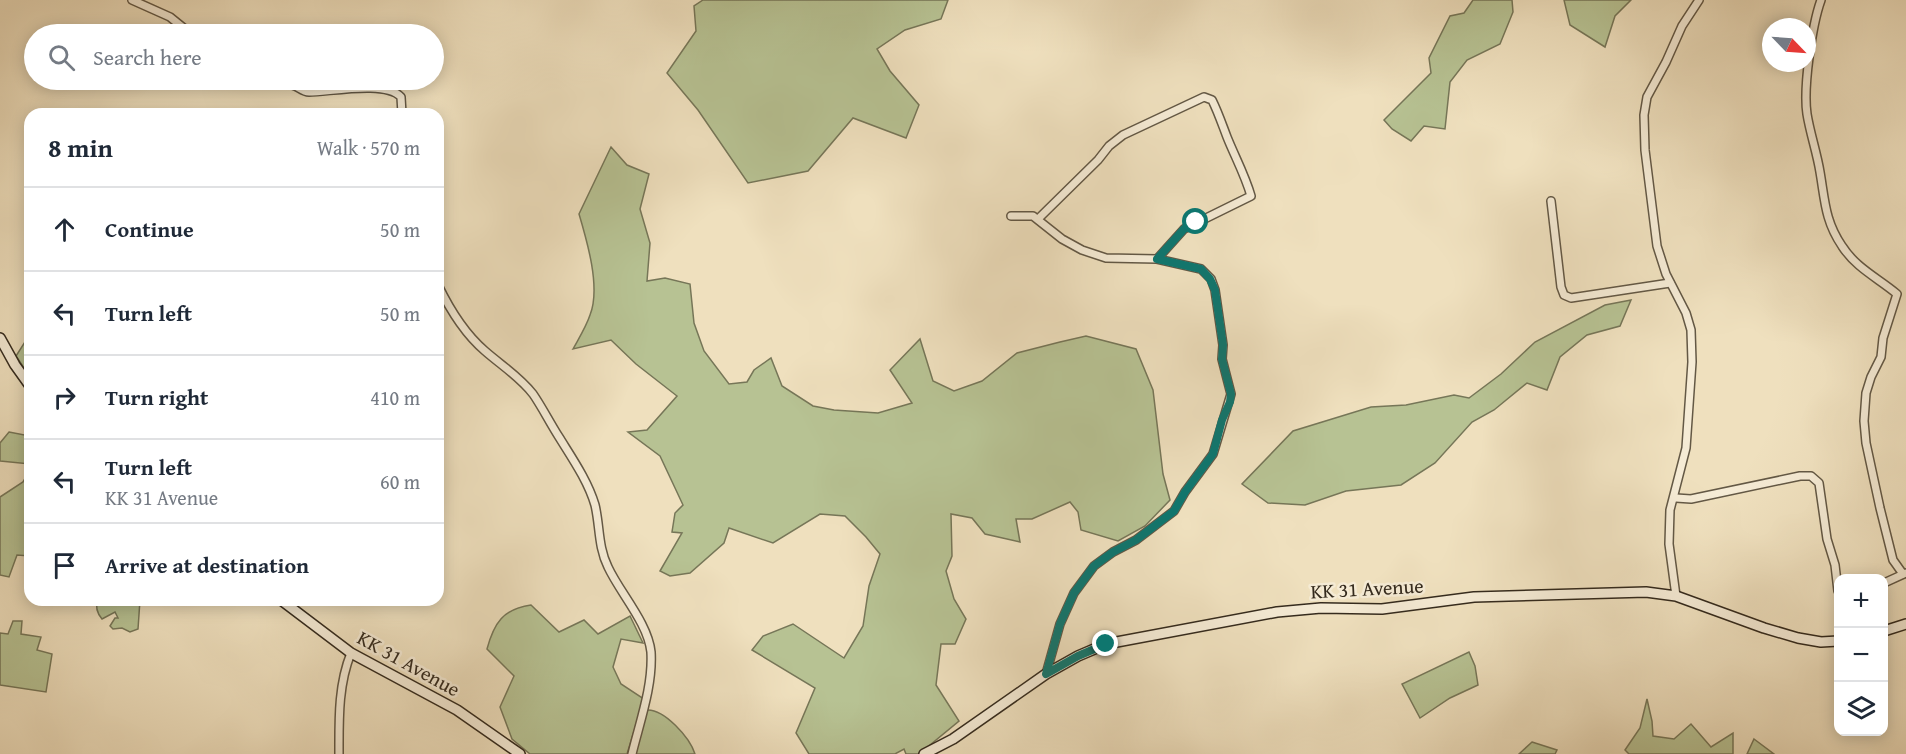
<!DOCTYPE html>
<meta charset="utf-8">
<style>
:root{--surface:#fff;--page:#f6f6f7;--text:#1f2937;--muted:#747a83;--line:#e0e1e3}
body{margin:0;font-family:"Gentium Book Plus",serif;background:var(--page);color:var(--text)}
.controls{position:absolute;right:18px;bottom:18px;display:grid;overflow:hidden;border-radius:12px;box-shadow:0 3px 15px #0003}
.controls button{width:54px;height:54px;display:grid;place-items:center;padding:0;border:0;border-bottom:2px solid var(--line);background:var(--surface);color:var(--text);font:30px sans-serif}
.compass{position:absolute;left:1762px;top:18px;width:54px;height:54px;border-radius:50%;background:var(--surface);box-shadow:0 3px 15px #0003;rotate:115deg}
.stop{position:absolute;width:18px;height:18px;margin:-14px;border:4px solid #0f766e;border-radius:50%;background:#fff}
.stop.end{background:#0f766e;border-color:#fff;box-shadow:0 2px 6px #0008}
.list{margin:0;padding:0;list-style:none}
h2{display:flex;justify-content:space-between;align-items:center;height:78px;margin:0;padding:0 24px;font-size:26px}
h2 small{font-size:20px;font-weight:400;color:var(--muted)}
.list li{display:grid;grid-template-columns:39px 1fr auto;gap:18px;align-items:center;box-sizing:border-box;height:84px;padding:0 24px;border-top:2px solid var(--line)}
.list b{display:block;font-size:22px;white-space:nowrap}
.list p{margin:0;font-size:20px;white-space:nowrap;color:var(--muted)}
.list em{font-size:20px;font-style:normal;color:var(--muted)}
.icon{flex:none;width:33px;height:33px;fill:none;stroke:currentColor;stroke-width:2;stroke-linecap:round;stroke-linejoin:round}
.map{position:relative;flex:none;width:1906px;height:754px;overflow:hidden}
.search{position:absolute;background:var(--surface);box-shadow:0 3px 15px #0003;left:24px;top:24px;width:420px;height:66px;display:flex;align-items:center;gap:15px;box-sizing:border-box;padding:0 21px;border-radius:33px;color:var(--muted);font-size:22px}
.panel{position:absolute;background:var(--surface);box-shadow:0 3px 15px #0003;left:24px;top:108px;width:420px;height:498px;border-radius:18px}
.map>svg:first-child{display:block}
</style>
<div class="map">
<svg width="1906" height="754" viewBox="0 0 1906 754">
<rect width="100%" height="100%" fill="#efe0be"/>
<filter id="stains"><feTurbulence type="fractalNoise" baseFrequency=".00333" numOctaves="4"/><feColorMatrix values="0 0 0 0 .2 0 0 0 0 .09 0 0 0 0 .02 0 0 0 .5 -.17"/></filter>
<radialGradient id="worn" r=".72"><stop offset=".6" stop-color="#630" stop-opacity="0"/><stop offset="1" stop-color="#630" stop-opacity=".3"/></radialGradient>
<g fill="#b7c293" stroke="#767658" stroke-width="1.5">
<path d="M703,0H948L941,19L905,30L877,49L890,71L919,105L906,138L853,118L808,171L748,183L698,110L667,73L696,31L694,6Z"/>
<path d="M1473,0H1512L1513,12L1500,44L1467,60L1450,82L1445,129L1424,126L1411,141L1392,129L1384,120L1431,73L1429,58L1450,16L1464,13Z"/>
<path d="M1564,0H1631L1615,16L1605,47L1570,25Z"/>
<path d="M611,147L627,165L649,174L640,209L650,243L647,281L665,278L690,284L694,323L704,351L729,384L747,382L754,370L771,358L782,386L813,406L834,410L878,413L912,403L890,370L920,339L933,381L954,391L982,381L1017,353L1060,342L1086,336L1136,349L1153,390L1163,474L1170,500L1145,526L1118,541L1081,530L1078,512L1070,502L1032,519H1016L1020,542L985,534L972,518L951,514L952,556L946,571L954,599L966,619L955,644H941L936,685L959,721L919,754H906L904,749L895,754H809L796,733L815,688L752,650L763,636L793,624L844,658L863,626L869,586L880,554L866,537L845,516L820,514L773,543L729,528L724,543L690,573L670,576L660,571L682,533L672,532L675,513L683,505L660,456L628,432L647,430L677,396L636,364L611,340L573,349C579,338 586,327 590,315C601,288 587,241 579,214Z"/>
<path d="M1631,300L1620,326L1587,335L1560,357L1547,390L1527,383L1494,410L1472,422L1435,463L1401,485L1346,491L1305,505L1268,503L1242,484L1293,431L1371,407L1406,405L1454,395L1469,398L1501,374L1535,342L1605,305Z"/>
<path d="M30,334V377L16,356Z"/>
<path d="M9,432L30,436V464L0,461V443Z"/>
<path d="M30,470V556L17,555L9,577L0,575V497L23,482Z"/>
<path d="M98,600H140L138,629L130,632L122,628L113,629L110,626L115,618H118L115,612L102,619C97,613 95,607 98,600Z"/>
<path d="M531,605L559,632L584,620L598,634L630,616L643,643L621,639L613,667L621,684L644,699L627,754H530L512,739L500,707L514,676L487,649C494,623 503,609 531,605Z"/>
<path d="M13,621H22L21,634L41,637L37,650L52,654L46,692L0,685V633L8,634Z"/>
<path d="M1469,652L1475,666L1478,685L1450,698L1420,718L1402,684Z"/>
<path d="M1647,699L1652,721L1653,736L1674,739L1691,724L1711,747L1733,733V754H1629L1625,750L1640,728Z"/>
<path d="M646,710C664,708 690,738 695,754H633Z"/>
<path d="M1754,739L1774,754H1747Z"/>
<path d="M1532,742L1557,750L1555,754H1519Z"/>
</g>
<g fill="none" stroke-linecap="round" stroke-linejoin="round">
<defs>
<g id="street">
<path d="M132,0L170,17L191,34"/>
<path d="M1821,0C1812,25 1803,88 1807,114C1810,133 1817,153 1820,172C1825,201 1825,221 1842,246C1856,268 1878,278 1897,294L1883,338L1881,357L1871,377L1866,393L1864,421L1866,443L1880,508L1893,560L1903,574"/>
<path d="M255,80C266,86 281,81 292,85C298,86 302,92 309,92C329,92 386,80 401,97L402,114"/>
<path d="M1551,201L1561,287L1564,295L1571,298L1670,283"/>
<path d="M1011,216H1033L1062,239L1082,250L1106,258L1157,259L1201,269L1211,279L1215,290L1223,345L1222,359L1231,394L1213,454L1185,492L1174,511L1136,540L1113,552L1094,566L1074,593L1060,624L1046,674"/>
<path d="M1038,219L1098,160L1109,146L1123,135L1204,97L1212,100C1218,112 1222,124 1227,137C1235,157 1245,175 1251,196L1184,229L1157,259"/>
<path d="M438,285C450,310 464,333 485,351C501,365 520,377 533,394C542,407 550,423 559,437C572,458 588,481 595,505C600,526 598,547 608,567C620,593 648,623 651,652C653,686 640,721 632,754"/>
<path d="M1676,498L1691,499L1800,476H1811L1819,483L1827,539L1835,565L1838,591"/>
<path d="M1884,583L1906,573"/>
<path d="M1676,596L1669,544L1670,510L1686,448L1692,362L1691,330L1686,313L1666,274L1657,246L1645,150L1644,115L1647,97L1666,62L1682,26L1699,0"/>
<path d="M339,754C339,720 338,685 351,653"/>
</g>
<g id="secondary">
<path d="M0,338L15,365L30,386"/>
<path d="M281,600L351,653L457,710L520,754"/>
<path d="M1884,631L1906,624"/>
<path d="M924,754L953,739L1046,674L1078,656L1106,644L1277,612L1321,608L1382,609L1474,597L1646,592L1676,596L1764,628L1798,638L1821,642L1838,641"/>
</g>
</defs>
<use href="#street" stroke="#635845" stroke-width="10"/>
<use href="#secondary" stroke="#342a1d" stroke-width="12"/>
<use href="#street" stroke="#f5ebd5" stroke-width="7"/>
<use href="#secondary" stroke="#f5ebd5" stroke-width="9"/>
</g>
<g fill="none" stroke-linecap="round" stroke-linejoin="round">
<path stroke="#0f766e" stroke-width="8" d="M1106,644L1078,656L1046,674L1060,624L1074,593L1094,566L1113,552L1136,540L1174,511L1185,492L1213,454L1222,420L1230,402L1231,394L1222,359L1223,345L1215,290L1210,279L1201,269L1157,259L1184,229L1196,222"/>
</g>
<g text-anchor="middle" dominant-baseline="central" stroke-width="5" stroke-linejoin="round" paint-order="stroke">
<g font-size="20" fill="#342a1d" stroke="#f5ebd5">
<text transform="translate(1367 588) rotate(-3)">KK 31 Avenue</text>
<text transform="translate(409 663) rotate(29)">KK 31 Avenue</text>
</g>
</g>
<rect width="100%" height="100%" filter="url(#stains)"/>
<rect width="100%" height="100%" fill="url(#worn)"/>
</svg>
<div class="controls">
<button>+</button>
<button>−</button>
<button><svg class="icon" aria-label="layers" viewBox="0 0 24 24"><path d="M12 4l9 5-9 5-9-5zM3 14l9 5 9-5"/></svg></button>
</div>
<svg class="compass" viewBox="-18 -18 36 36"><path d="M0-13l5 13h-10z" fill="#e53935"/><path d="M0 13l5-13h-10z" fill="#747a83"/></svg>
<div class="stop" style="left:1196px;top:222px"></div>
<div class="stop end" style="left:1106px;top:644px"></div>
<div class="search"><svg class="icon" aria-label="search" viewBox="0 0 24 24"><circle cx="10" cy="10" r="6"/><path d="M15 15l6 6"/></svg>Search here</div>
<section class="panel">
<h2>8 min<small>Walk · 570 m</small></h2>
<ul class="list">
<li><svg class="icon" aria-label="ahead" viewBox="0 0 24 24"><path d="M12 20V5M6 11l6-6 6 6"/></svg><div><b>Continue</b></div><em>50 m</em></li>
<li><svg class="icon" aria-label="left" viewBox="0 0 24 24"><path d="M17 20v-9H6M10 6l-5 5 5 5"/></svg><div><b>Turn left</b></div><em>50 m</em></li>
<li><svg class="icon" aria-label="right" viewBox="0 0 24 24"><path d="M7 20v-9h11M14 6l5 5-5 5"/></svg><div><b>Turn right</b></div><em>410 m</em></li>
<li><svg class="icon" aria-label="left" viewBox="0 0 24 24"><path d="M17 20v-9H6M10 6l-5 5 5 5"/></svg><div><b>Turn left</b><p>KK 31 Avenue</p></div><em>60 m</em></li>
<li><svg class="icon" aria-label="arrive" viewBox="0 0 24 24"><path d="M6 21V4h12l-3 4 3 4H6"/></svg><div><b>Arrive at destination</b></div></li>
</ul>
</section>
</div>
